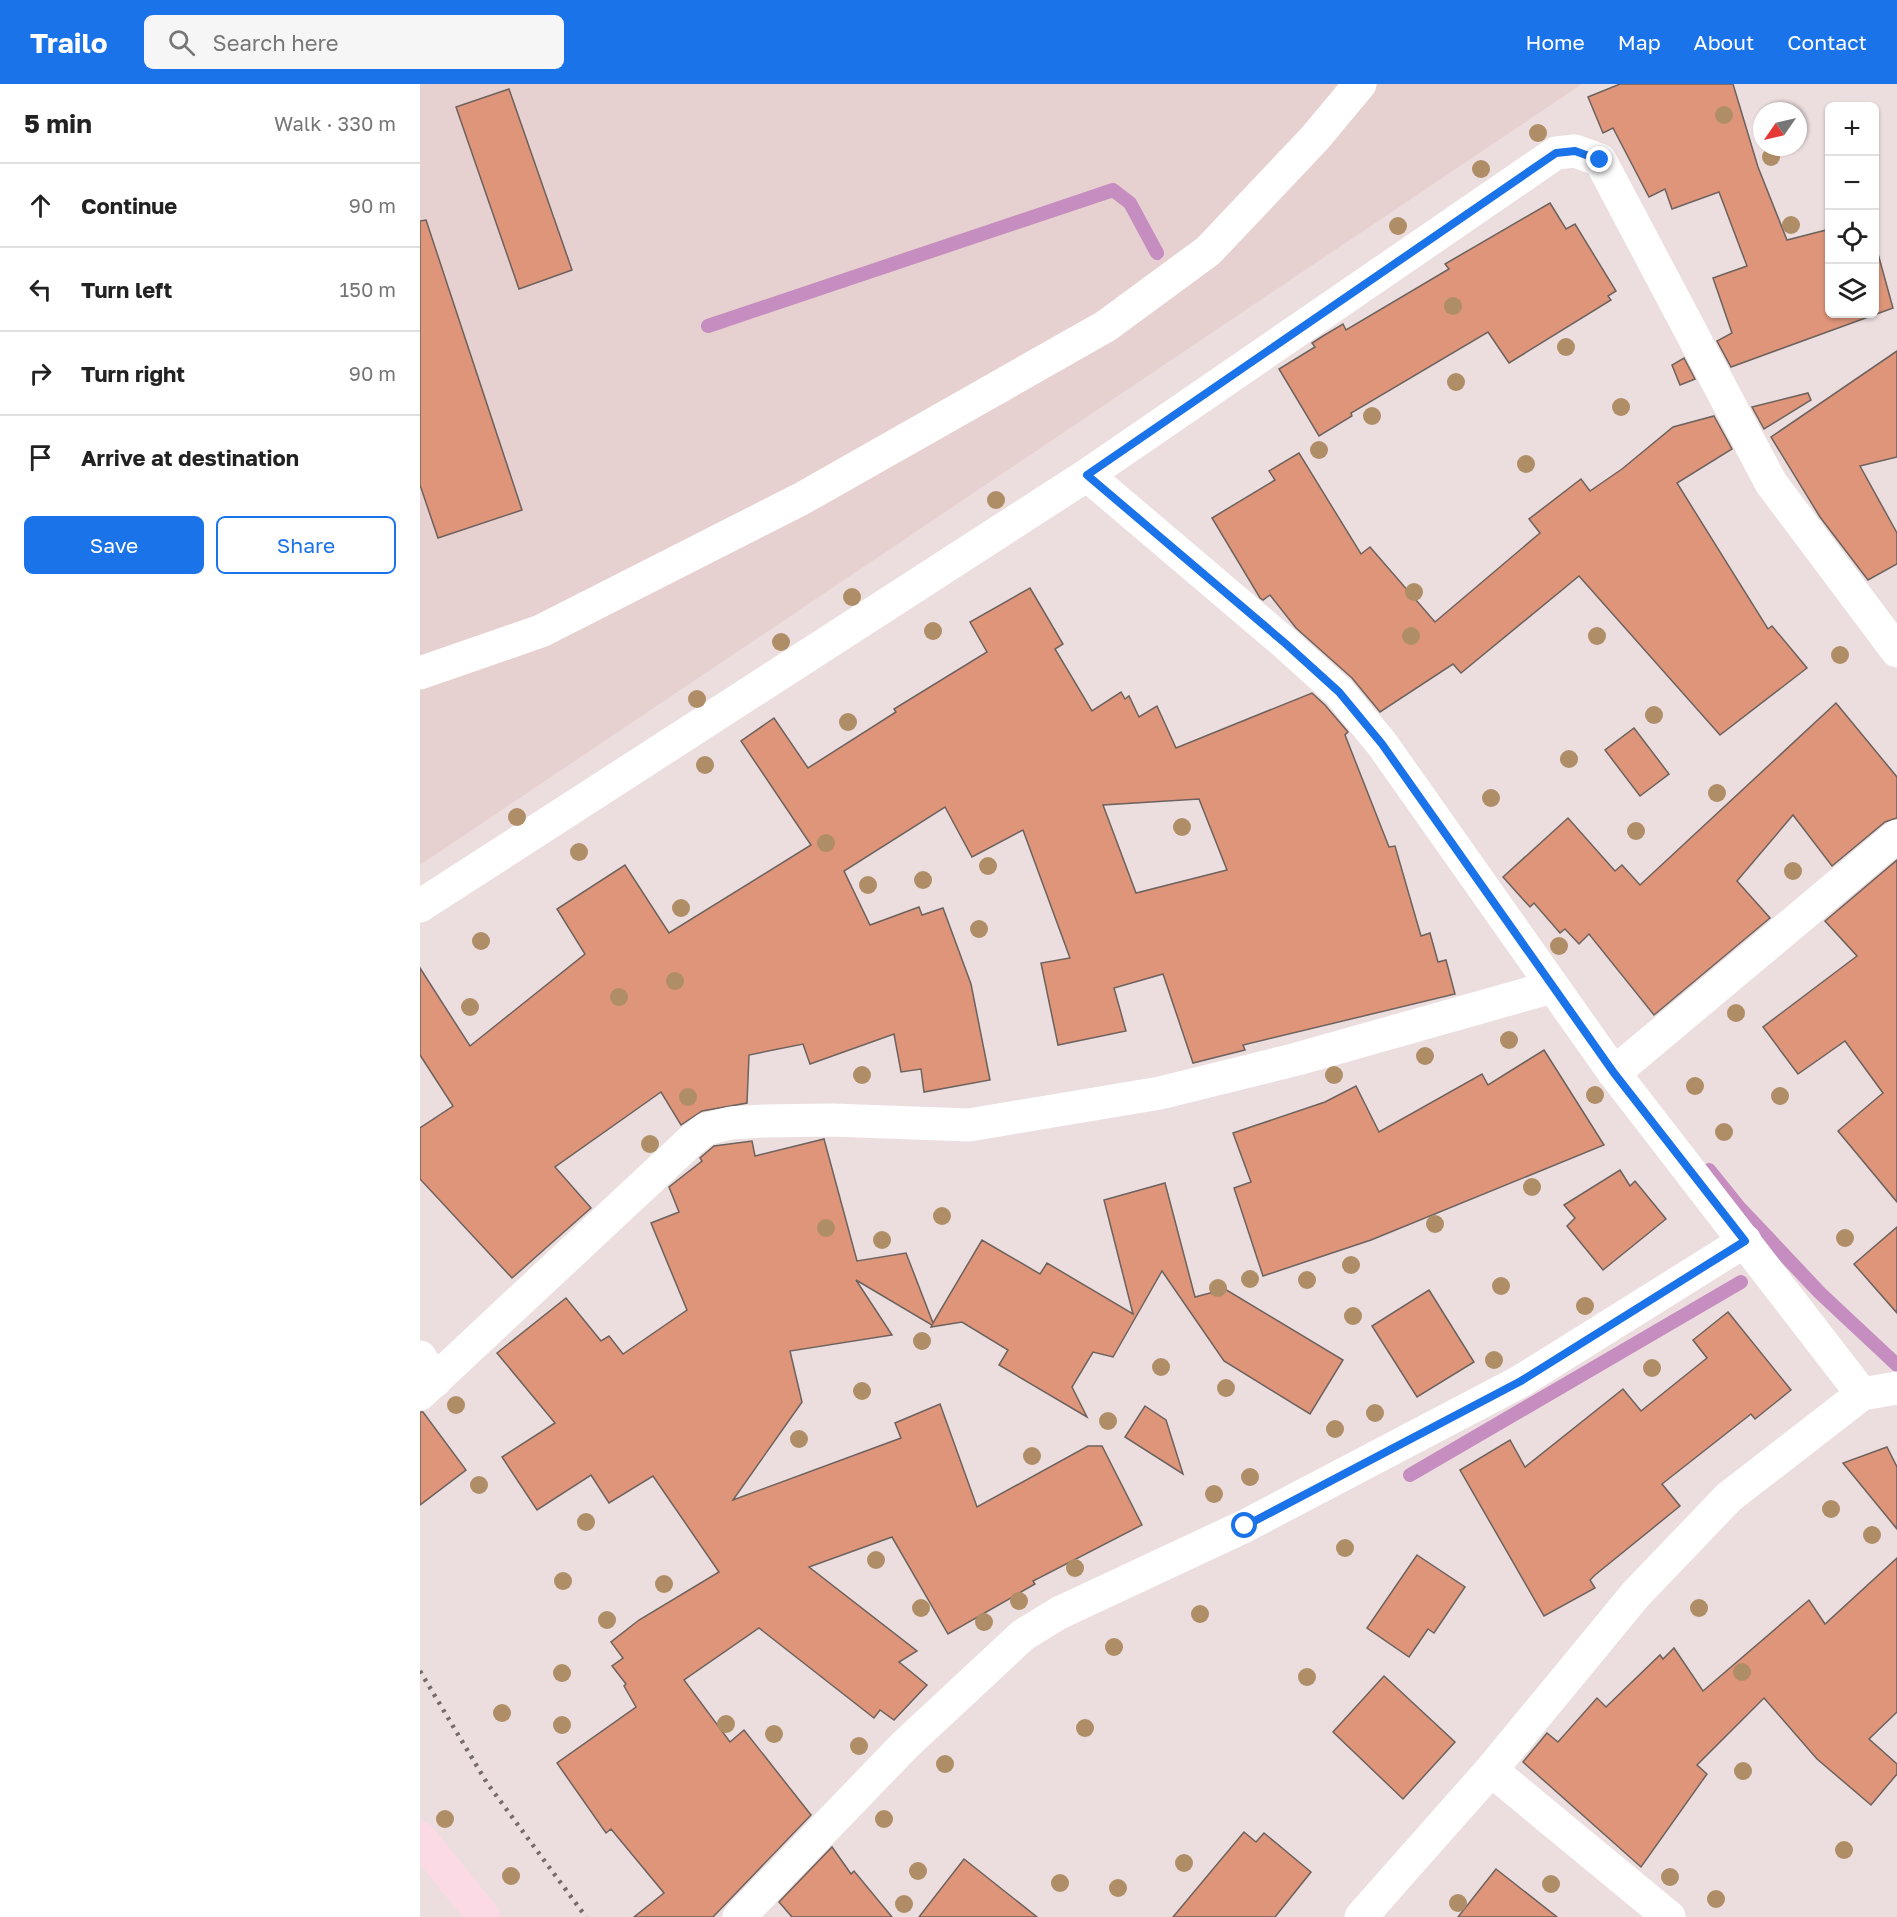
<!DOCTYPE html>
<meta charset="utf-8">
<style>
:root{--surface:#fff;--page:#f6f6f6;--text:#222;--muted:#767676;--line:#e0e0e0;--accent:#1a73e8}
body{margin:0;font-family:"Golos Text",sans-serif;background:var(--page);color:var(--text)}
.controls{position:absolute;right:18px;top:18px;display:grid;overflow:hidden;border-radius:9px;box-shadow:0 2px 4px #0004}
.controls button{width:54px;height:54px;display:grid;place-items:center;padding:0;border:0;border-bottom:2px solid var(--line);background:var(--surface);color:var(--text);font:30px sans-serif}
.compass{position:absolute;left:1333px;top:18px;width:54px;height:54px;border-radius:50%;background:var(--surface);box-shadow:0 2px 4px #0004;rotate:236deg}
.stop{position:absolute;width:18px;height:18px;margin:-14px;border:4px solid #1a73e8;border-radius:50%;background:#fff}
.stop.end{background:#1a73e8;border-color:#fff;box-shadow:0 2px 6px #0008}
.list{margin:0;padding:0;list-style:none}
h2{display:flex;justify-content:space-between;align-items:center;height:78px;margin:0;padding:0 24px;font-size:26px}
h2 small{font-size:20px;font-weight:400;color:var(--muted)}
.list li{display:grid;grid-template-columns:39px 1fr auto;gap:18px;align-items:center;box-sizing:border-box;height:84px;padding:0 24px;border-top:2px solid var(--line)}
.list b{display:block;font-size:22px;white-space:nowrap}
.list em{font-size:20px;font-style:normal;color:var(--muted)}
.actions{display:flex;gap:12px;padding:18px 24px}
.actions a{flex:1;padding:14px 0;border:2px solid var(--accent);border-radius:9px;text-align:center;font-size:21px;color:var(--accent)}
.actions .main{background:var(--accent);color:#fff}
.icon{flex:none;width:33px;height:33px;fill:none;stroke:currentColor;stroke-width:2;stroke-linecap:round;stroke-linejoin:round}
.map{position:relative;flex:none;width:1477px;height:1833px;overflow:hidden}
header{display:flex;align-items:center;gap:36px;box-sizing:border-box;height:84px;padding:0 30px;background:var(--accent);color:#fff}
header strong{font-size:28px}
nav{display:flex;gap:33px;margin-inline-start:auto;font-size:21px}
.search{width:420px;height:54px;background:var(--page);display:flex;align-items:center;gap:15px;box-sizing:border-box;padding:0 21px;border-radius:9px;color:var(--muted);font-size:22px}
main{display:flex}
aside{flex:1;background:var(--surface)}
.map>svg:first-child{display:block}
</style>
<header>
<strong>Trailo</strong>
<div class="search"><svg class="icon" aria-label="search" viewBox="0 0 24 24"><circle cx="10" cy="10" r="6"/><path d="M15 15l6 6"/></svg>Search here</div>
<nav><a>Home</a><a>Map</a><a>About</a><a>Contact</a></nav>
</header>
<main>
<aside>
<h2>5 min<small>Walk · 330 m</small></h2>
<ul class="list">
<li><svg class="icon" aria-label="ahead" viewBox="0 0 24 24"><path d="M12 20V5M6 11l6-6 6 6"/></svg><div><b>Continue</b></div><em>90 m</em></li>
<li><svg class="icon" aria-label="left" viewBox="0 0 24 24"><path d="M17 20v-9H6M10 6l-5 5 5 5"/></svg><div><b>Turn left</b></div><em>150 m</em></li>
<li><svg class="icon" aria-label="right" viewBox="0 0 24 24"><path d="M7 20v-9h11M14 6l5 5-5 5"/></svg><div><b>Turn right</b></div><em>90 m</em></li>
<li><svg class="icon" aria-label="arrive" viewBox="0 0 24 24"><path d="M6 21V4h12l-3 4 3 4H6"/></svg><div><b>Arrive at destination</b></div></li>
</ul>
<div class="actions"><a class="main">Save</a><a>Share</a></div>
</aside>
<div class="map">
<svg width="1477" height="1833" viewBox="0 0 1477 1833">
<rect width="100%" height="100%" fill="#ecdede"/>
<path fill="#e7d0d0" d="M0,0H1162L0,781Z"/>
<g fill="none" stroke-linecap="round" stroke-linejoin="round">
<g stroke="#c68dc0" stroke-width="14">
<path d="M288,242L693,106L710,119L737,169"/>
<path d="M1289,1086L1318,1122L1400,1209L1477,1281"/>
<path d="M990,1391L1321,1198"/>
</g>
</g>
<g fill="#de957a" stroke="#6d625e" stroke-width="1.5" fill-rule="evenodd">
<path d="M1200,0H1313L1338,83L1367,156L1410,145V230H1455V159L1473,224L1311,283L1297,257L1312,249L1293,194L1327,182L1299,108L1252,125L1245,105L1229,113L1193,44L1183,49L1168,13Z"/>
<path d="M89,5L152,186L99,205L36,23Z"/>
<path d="M1130,119L1146,145L1155,140L1196,207L1188,212L1191,216L1089,279L1068,248L931,329L932,332L899,352L859,285L895,263L892,259L903,252L923,240L926,246L1029,185L1025,180Z"/>
<path d="M6,136L102,426L18,454L0,401V137Z"/>
<path d="M1477,267V373L1440,382L1477,449V480L1448,496L1400,433L1351,353Z"/>
<path d="M1264,274L1275,295L1260,301L1252,281Z"/>
<path d="M1388,309L1391,316L1344,345L1332,323Z"/>
<path d="M1294,332L1312,365L1257,399L1348,545L1352,542L1387,584L1300,651L1159,492L1041,589L1033,580L960,628L932,594L876,544L850,511L843,516L840,514L792,434L855,396L849,387L879,369L941,470L950,463L1015,538L1120,449L1109,435L1161,395L1170,407L1202,385L1253,343Z"/>
<path d="M610,504L643,560L635,565L672,627L701,608L705,615L709,612L719,633L737,622L756,664L892,609L905,621L928,648L925,651L969,763L975,762L1001,852L1010,849L1018,878L1026,876L1035,910L823,961L825,966L773,979L743,890L694,904L706,947L638,961L621,879L650,874L603,746L552,773L525,723L424,787L450,841L499,823L502,831L523,824L551,900L570,996L504,1008L501,985L481,988L474,950L390,980L383,960L329,971L327,1019L282,1027L261,1041L241,1008L135,1083L171,1124L92,1194L0,1095V1044L33,1022L0,971V884L50,962L165,870L137,825L205,781L249,849L391,761L321,657L354,634L388,684L476,628L474,625L567,568L550,538ZM779,715L807,786L716,809L683,721Z"/>
<path d="M1416,619L1477,693V734L1465,738L1412,782L1373,731L1317,797L1350,834L1234,931L1169,850L1159,860L1145,845L1140,849L1114,819L1110,823L1083,793L1148,734L1195,787L1202,781L1220,801Z"/>
<path d="M1214,644L1249,690L1220,712L1185,666Z"/>
<path d="M1477,776V1118L1418,1047L1463,1009L1425,957L1378,990L1343,943L1437,872L1405,837Z"/>
<path d="M1124,966L1184,1061L951,1156L843,1192L814,1104L831,1098L813,1049L905,1018L936,1002L959,1048L1062,990L1068,1001Z"/>
<path d="M404,1055L437,1177L486,1169L513,1239L562,1156L620,1190L627,1179L713,1230L684,1116L745,1099L775,1213L805,1205L923,1276L890,1330L804,1277L742,1187L693,1273L673,1268L652,1303L667,1333L579,1281L588,1266L542,1238L511,1243L512,1241L436,1196L472,1251L370,1267L382,1318L313,1416L481,1354L475,1339L520,1320L557,1423L668,1362H682L722,1441L613,1497L615,1500L528,1550L472,1453L389,1483L497,1567L479,1578L507,1601L474,1636L460,1626L454,1634L339,1544L264,1596L310,1658L324,1646L391,1731L293,1833H214L244,1809L191,1745L186,1749L137,1679L216,1623L204,1602L206,1600L192,1582L203,1574L191,1558L219,1536L299,1488L233,1392L189,1419L171,1391L117,1426L82,1373L135,1339L77,1269L146,1214L181,1257L189,1252L203,1270L267,1226L231,1139L259,1128L249,1103L282,1077L280,1074L294,1062L332,1057L335,1072Z"/>
<path d="M1200,1086L1210,1102L1215,1097L1246,1135L1183,1186L1147,1142L1155,1134L1144,1121Z"/>
<path d="M1477,1143V1229L1434,1180Z"/>
<path d="M1009,1206L1054,1278L997,1313L952,1242Z"/>
<path d="M1308,1228L1371,1306L1335,1335L1331,1330L1242,1400L1260,1422L1175,1491L1170,1496L1175,1504L1124,1532L1040,1386L1090,1356L1105,1383L1203,1305L1221,1327L1287,1274L1273,1256Z"/>
<path d="M725,1322L746,1336L763,1390L705,1353Z"/>
<path d="M0,1328H3L46,1386L0,1421Z"/>
<path d="M1467,1363L1477,1383V1445L1423,1379Z"/>
<path d="M997,1471L1045,1503L1014,1549L1008,1545L989,1573L947,1544Z"/>
<path d="M1477,1474V1628L1449,1655L1477,1680V1690L1451,1721L1397,1675L1344,1614L1277,1681L1287,1690L1221,1783L1103,1678L1127,1649L1138,1658L1177,1614L1186,1623L1240,1571L1243,1575L1254,1564L1283,1607L1389,1516L1405,1540Z"/>
<path d="M964,1592L1035,1658L983,1715L913,1648Z"/>
<path d="M824,1748L836,1758L844,1749L891,1788L855,1833H753Z"/>
<path d="M412,1763L431,1790L434,1787L472,1833H372L359,1818Z"/>
<path d="M544,1775L617,1833H499Z"/>
<path d="M1076,1785L1137,1833H1038Z"/>
</g>
<g fill="none" stroke-linecap="round" stroke-linejoin="round">
<g stroke="#fff" stroke-width="33">
<path d="M667,391L1136,69L1155,67L1180,76L1351,399L1477,567"/>
<path d="M0,589L121,547L381,415L686,242L788,167L895,54L940,0"/>
<path d="M0,822L667,391L866,560L919,608L962,660L1194,989L1442,1310"/>
<path d="M1194,989L1477,752"/>
<path d="M0,1273L15,1297"/>
<path d="M0,1310L274,1054L286,1045L311,1039L344,1037L412,1036L549,1041L740,1009L877,975L1132,903"/>
<path d="M1071,1686L1249,1833"/>
<path d="M319,1833L485,1661L603,1551L639,1529L825,1442L1101,1297L1325,1157"/>
<path d="M941,1833L1071,1686L1216,1510L1309,1413L1442,1310L1477,1304"/>
</g>
<path stroke="#fbdae6" stroke-width="33" d="M0,1754L64,1833"/>
<path stroke="#746b6b" stroke-width="4.5" stroke-dasharray="3 6" stroke-linecap="butt" d="M0,1587L67,1699L166,1833"/>
</g>
<g fill="#af8d66">
<circle cx="1304" cy="31" r="9"/>
<circle cx="1118" cy="49" r="9"/>
<circle cx="1351" cy="73" r="9"/>
<circle cx="1061" cy="85" r="9"/>
<circle cx="1371" cy="141" r="9"/>
<circle cx="978" cy="142" r="9"/>
<circle cx="1033" cy="222" r="9"/>
<circle cx="1146" cy="263" r="9"/>
<circle cx="1036" cy="298" r="9"/>
<circle cx="1201" cy="323" r="9"/>
<circle cx="952" cy="332" r="9"/>
<circle cx="899" cy="366" r="9"/>
<circle cx="1106" cy="380" r="9"/>
<circle cx="576" cy="416" r="9"/>
<circle cx="994" cy="508" r="9"/>
<circle cx="432" cy="513" r="9"/>
<circle cx="513" cy="547" r="9"/>
<circle cx="991" cy="552" r="9"/>
<circle cx="1177" cy="552" r="9"/>
<circle cx="361" cy="558" r="9"/>
<circle cx="1420" cy="571" r="9"/>
<circle cx="277" cy="615" r="9"/>
<circle cx="1234" cy="631" r="9"/>
<circle cx="428" cy="638" r="9"/>
<circle cx="1149" cy="675" r="9"/>
<circle cx="285" cy="681" r="9"/>
<circle cx="1297" cy="709" r="9"/>
<circle cx="1071" cy="714" r="9"/>
<circle cx="97" cy="733" r="9"/>
<circle cx="762" cy="743" r="9"/>
<circle cx="1216" cy="747" r="9"/>
<circle cx="406" cy="759" r="9"/>
<circle cx="159" cy="768" r="9"/>
<circle cx="568" cy="782" r="9"/>
<circle cx="1373" cy="787" r="9"/>
<circle cx="503" cy="796" r="9"/>
<circle cx="448" cy="801" r="9"/>
<circle cx="261" cy="824" r="9"/>
<circle cx="559" cy="845" r="9"/>
<circle cx="61" cy="857" r="9"/>
<circle cx="1139" cy="862" r="9"/>
<circle cx="255" cy="897" r="9"/>
<circle cx="199" cy="913" r="9"/>
<circle cx="50" cy="923" r="9"/>
<circle cx="1316" cy="929" r="9"/>
<circle cx="1089" cy="956" r="9"/>
<circle cx="1005" cy="972" r="9"/>
<circle cx="442" cy="991" r="9"/>
<circle cx="914" cy="991" r="9"/>
<circle cx="1275" cy="1002" r="9"/>
<circle cx="1175" cy="1011" r="9"/>
<circle cx="1360" cy="1012" r="9"/>
<circle cx="268" cy="1013" r="9"/>
<circle cx="1304" cy="1048" r="9"/>
<circle cx="230" cy="1060" r="9"/>
<circle cx="1112" cy="1103" r="9"/>
<circle cx="522" cy="1132" r="9"/>
<circle cx="1015" cy="1140" r="9"/>
<circle cx="406" cy="1144" r="9"/>
<circle cx="1425" cy="1154" r="9"/>
<circle cx="462" cy="1156" r="9"/>
<circle cx="931" cy="1181" r="9"/>
<circle cx="830" cy="1195" r="9"/>
<circle cx="887" cy="1196" r="9"/>
<circle cx="1081" cy="1202" r="9"/>
<circle cx="798" cy="1204" r="9"/>
<circle cx="1165" cy="1222" r="9"/>
<circle cx="933" cy="1232" r="9"/>
<circle cx="502" cy="1257" r="9"/>
<circle cx="1074" cy="1276" r="9"/>
<circle cx="741" cy="1283" r="9"/>
<circle cx="1232" cy="1284" r="9"/>
<circle cx="806" cy="1304" r="9"/>
<circle cx="442" cy="1307" r="9"/>
<circle cx="36" cy="1321" r="9"/>
<circle cx="955" cy="1329" r="9"/>
<circle cx="688" cy="1337" r="9"/>
<circle cx="915" cy="1345" r="9"/>
<circle cx="379" cy="1355" r="9"/>
<circle cx="612" cy="1372" r="9"/>
<circle cx="830" cy="1393" r="9"/>
<circle cx="59" cy="1401" r="9"/>
<circle cx="794" cy="1410" r="9"/>
<circle cx="1411" cy="1425" r="9"/>
<circle cx="166" cy="1438" r="9"/>
<circle cx="1452" cy="1451" r="9"/>
<circle cx="925" cy="1464" r="9"/>
<circle cx="456" cy="1476" r="9"/>
<circle cx="655" cy="1484" r="9"/>
<circle cx="143" cy="1497" r="9"/>
<circle cx="244" cy="1500" r="9"/>
<circle cx="599" cy="1517" r="9"/>
<circle cx="501" cy="1524" r="9"/>
<circle cx="1279" cy="1524" r="9"/>
<circle cx="780" cy="1530" r="9"/>
<circle cx="187" cy="1536" r="9"/>
<circle cx="564" cy="1538" r="9"/>
<circle cx="694" cy="1563" r="9"/>
<circle cx="1322" cy="1588" r="9"/>
<circle cx="142" cy="1589" r="9"/>
<circle cx="887" cy="1593" r="9"/>
<circle cx="82" cy="1629" r="9"/>
<circle cx="306" cy="1640" r="9"/>
<circle cx="142" cy="1641" r="9"/>
<circle cx="665" cy="1644" r="9"/>
<circle cx="354" cy="1650" r="9"/>
<circle cx="439" cy="1662" r="9"/>
<circle cx="525" cy="1680" r="9"/>
<circle cx="1323" cy="1687" r="9"/>
<circle cx="25" cy="1735" r="9"/>
<circle cx="464" cy="1735" r="9"/>
<circle cx="1424" cy="1766" r="9"/>
<circle cx="764" cy="1779" r="9"/>
<circle cx="498" cy="1787" r="9"/>
<circle cx="91" cy="1792" r="9"/>
<circle cx="1250" cy="1793" r="9"/>
<circle cx="640" cy="1799" r="9"/>
<circle cx="1131" cy="1800" r="9"/>
<circle cx="698" cy="1804" r="9"/>
<circle cx="1296" cy="1815" r="9"/>
<circle cx="1038" cy="1819" r="9"/>
<circle cx="484" cy="1820" r="9"/>
</g>
<g fill="none" stroke-linecap="round" stroke-linejoin="round">
<path stroke="#1a73e8" stroke-width="8" d="M825,1442L1101,1297L1325,1157L1194,989L962,660L919,608L866,560L667,391L1136,69L1155,67L1180,76"/>
</g>
</svg>
<div class="controls">
<button>+</button>
<button>−</button>
<button><svg class="icon" aria-label="locate" viewBox="0 0 24 24"><circle cx="12" cy="12" r="6"/><path d="M12 2v4M12 18v4M2 12h4M18 12h4"/></svg></button>
<button><svg class="icon" aria-label="layers" viewBox="0 0 24 24"><path d="M12 4l9 5-9 5-9-5zM3 14l9 5 9-5"/></svg></button>
</div>
<svg class="compass" viewBox="-18 -18 36 36"><path d="M0-13l5 13h-10z" fill="#e53935"/><path d="M0 13l5-13h-10z" fill="#767676"/></svg>
<div class="stop" style="left:825px;top:1442px"></div>
<div class="stop end" style="left:1180px;top:76px"></div>
</div>
</main>
